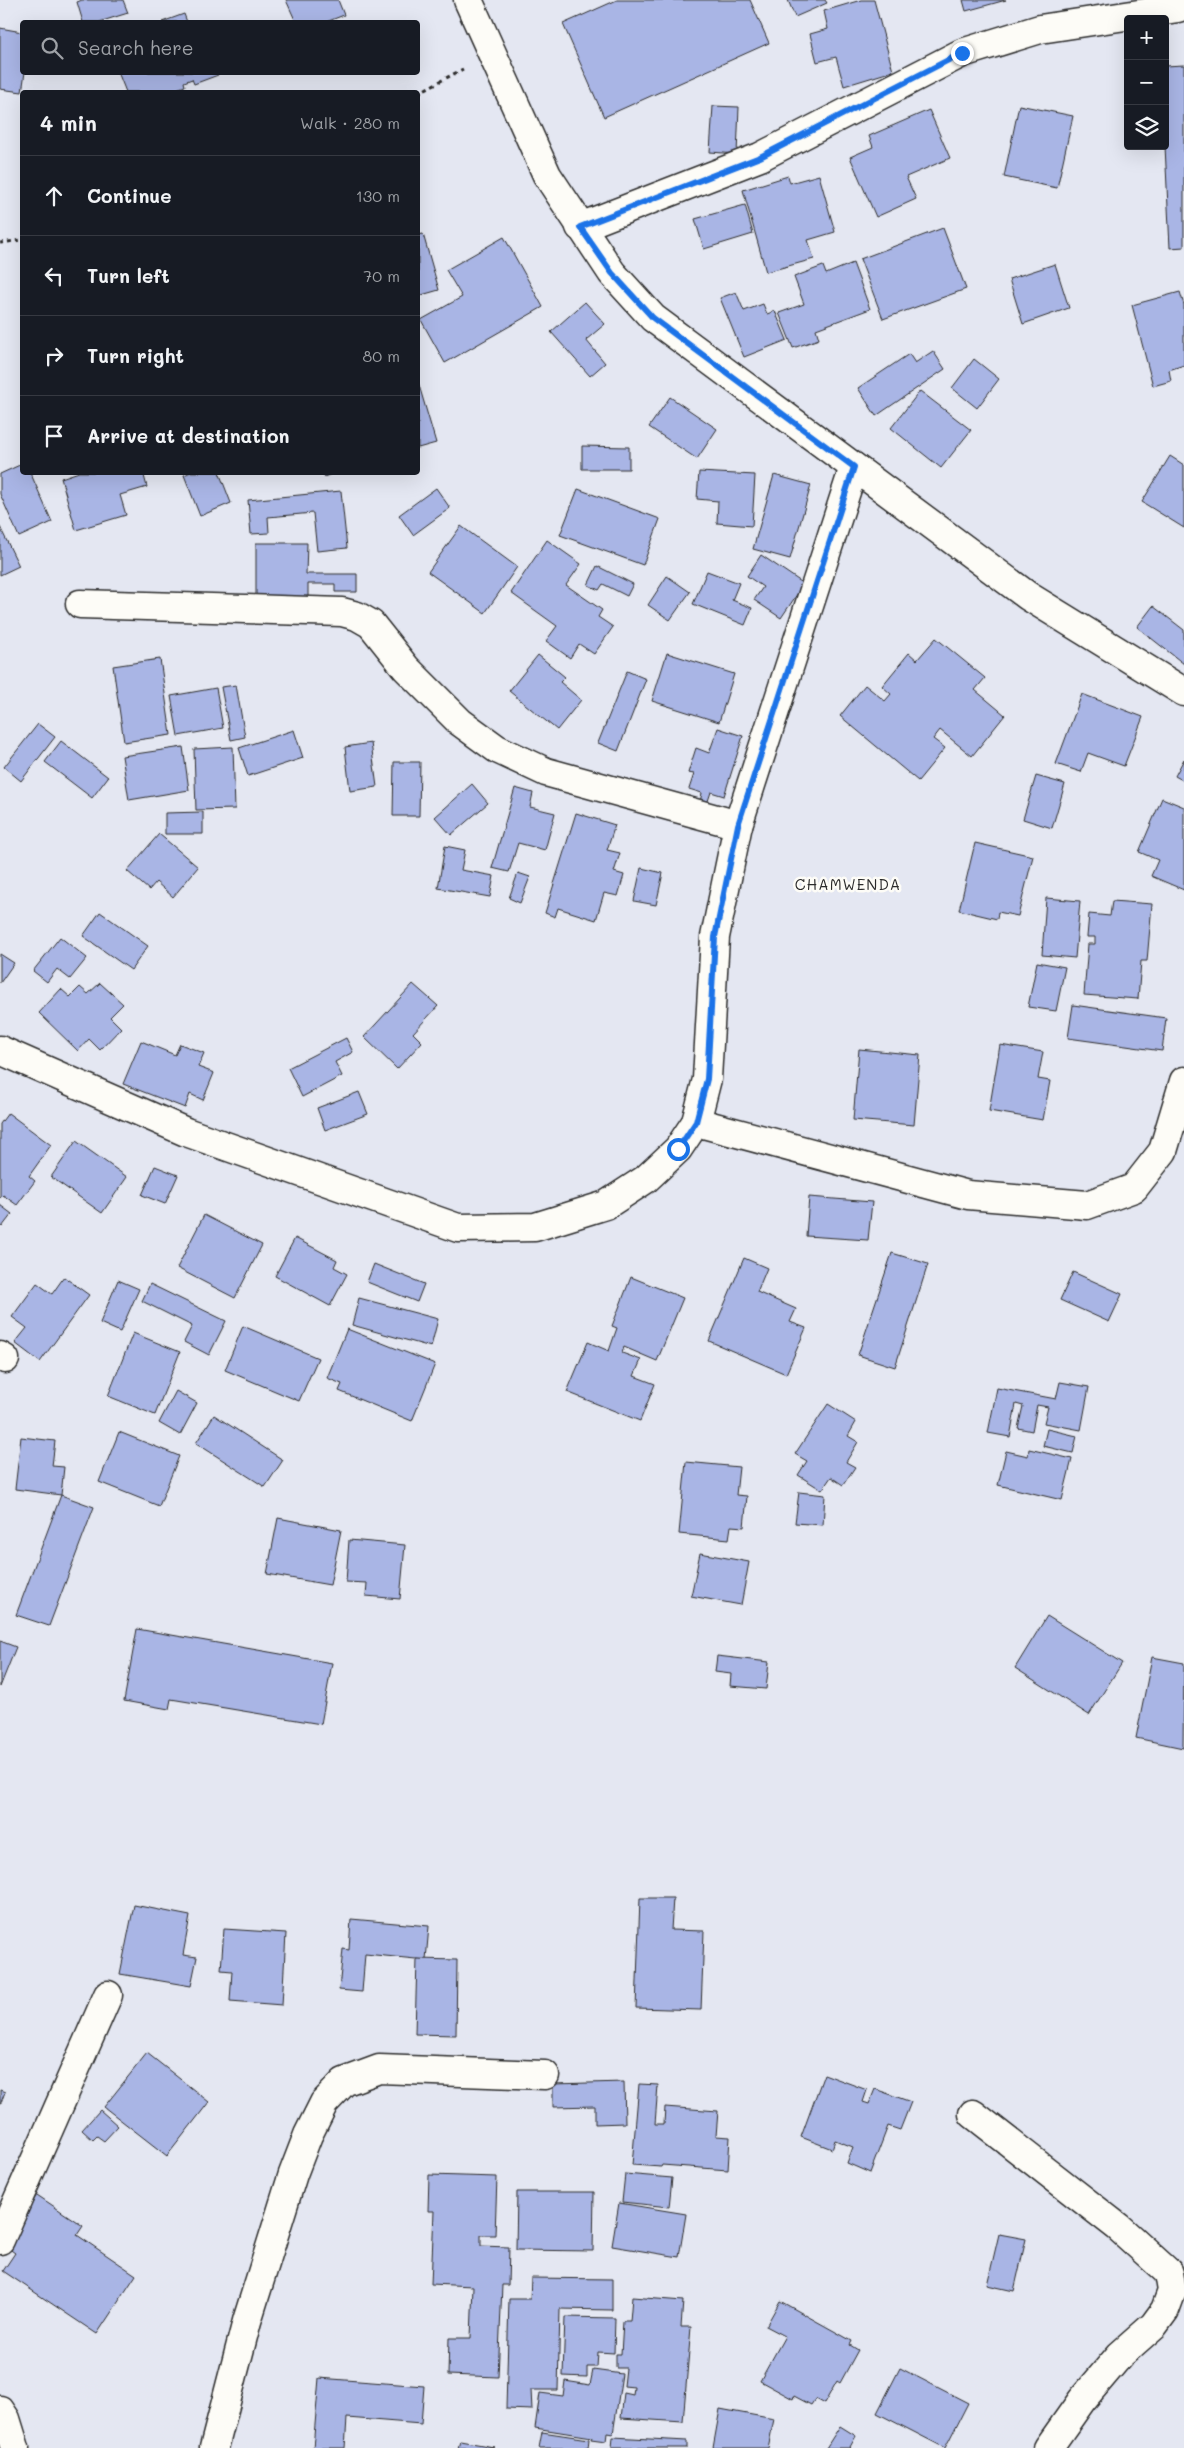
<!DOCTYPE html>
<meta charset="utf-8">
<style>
:root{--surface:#171b24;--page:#242831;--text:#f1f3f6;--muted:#9ea1a6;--line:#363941}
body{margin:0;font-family:Mali,sans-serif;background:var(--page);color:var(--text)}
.controls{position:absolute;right:15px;top:15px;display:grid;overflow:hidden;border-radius:5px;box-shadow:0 5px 20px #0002}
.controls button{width:45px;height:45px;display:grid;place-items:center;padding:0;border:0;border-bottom:1px solid var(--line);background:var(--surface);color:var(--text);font:25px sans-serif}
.stop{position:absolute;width:15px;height:15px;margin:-11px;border:4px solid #1a73e8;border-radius:50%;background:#fff}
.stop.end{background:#1a73e8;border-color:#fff;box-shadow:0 1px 5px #0008}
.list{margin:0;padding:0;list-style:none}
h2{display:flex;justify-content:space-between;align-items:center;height:65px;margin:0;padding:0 20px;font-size:21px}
h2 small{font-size:16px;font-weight:400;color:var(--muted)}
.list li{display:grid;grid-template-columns:32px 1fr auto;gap:15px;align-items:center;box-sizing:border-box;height:80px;padding:0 20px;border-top:1px solid var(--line)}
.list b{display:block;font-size:19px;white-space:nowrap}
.list em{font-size:16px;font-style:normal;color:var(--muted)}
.icon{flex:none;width:28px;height:28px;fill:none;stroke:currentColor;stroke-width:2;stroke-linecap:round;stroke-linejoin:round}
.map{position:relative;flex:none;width:1184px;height:2448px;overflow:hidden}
.search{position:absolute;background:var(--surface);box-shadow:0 5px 20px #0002;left:20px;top:20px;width:400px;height:55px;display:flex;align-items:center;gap:12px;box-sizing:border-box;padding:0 18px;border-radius:5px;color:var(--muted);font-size:19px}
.panel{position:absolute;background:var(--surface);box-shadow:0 5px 20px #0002;left:20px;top:90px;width:400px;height:385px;border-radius:5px}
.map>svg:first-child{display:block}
</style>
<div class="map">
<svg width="1184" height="2448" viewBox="0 0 1184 2448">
<rect width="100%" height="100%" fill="#e4e7f2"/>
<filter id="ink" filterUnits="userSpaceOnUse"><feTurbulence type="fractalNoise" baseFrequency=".02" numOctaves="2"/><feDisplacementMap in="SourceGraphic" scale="10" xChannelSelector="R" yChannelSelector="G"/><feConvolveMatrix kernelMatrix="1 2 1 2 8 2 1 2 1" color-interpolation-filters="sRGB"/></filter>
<g filter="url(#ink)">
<g fill="#a9b5e5" stroke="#2b2b2b">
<path d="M82,0H123L128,13L99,22H83L77,2Z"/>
<path d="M286,0H338L344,15L326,22H296Z"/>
<path d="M617,0H750L769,43L604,117L563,24Z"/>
<path d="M788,0H825L827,3L795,17Z"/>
<path d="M861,0H874L893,71L844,86L836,57L817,62L810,34L828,29L824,11Z"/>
<path d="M963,0H1006L966,11Z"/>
<path d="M184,14L187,22H162Z"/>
<path d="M0,28L22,32V72H25L22,92L0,89Z"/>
<path d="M1184,65V247L1170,248L1165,146V66Z"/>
<path d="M118,72H217L218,75L194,84L192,79L184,82L185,86L167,92H126Z"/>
<path d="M1019,105L1073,116L1057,188L1004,177Z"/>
<path d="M713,106L739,107L737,154L710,152Z"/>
<path d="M929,110L950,158L906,177L916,199L876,217L850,157L873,147L869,136Z"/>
<path d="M819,175L835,232L808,240L814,259L766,272L743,190L788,176L790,183Z"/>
<path d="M745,205L753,234L704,249L695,219Z"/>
<path d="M943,228L966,289L883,319L860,259Z"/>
<path d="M423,234L439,290L418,296V235Z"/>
<path d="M504,237L543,307L445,363L421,320L462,297L446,270Z"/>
<path d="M853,263L870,309L816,329L819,339L793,348L779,313L804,304L794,277L823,266L826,274Z"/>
<path d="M1055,264L1069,308L1023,324L1009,279Z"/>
<path d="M736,292L744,311L763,304L767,314L775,311L787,340L744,357L720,298Z"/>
<path d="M1180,292L1184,305V365L1169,370L1171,381L1153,386L1132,305Z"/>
<path d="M585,302L605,324L586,340L605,363L590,376L551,332Z"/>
<path d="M933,351L945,369L876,416L858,388L909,354L915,363Z"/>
<path d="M974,359L999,379L977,408L952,388Z"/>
<path d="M418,382L436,443L418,448Z"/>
<path d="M920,391L971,430L941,468L891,428Z"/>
<path d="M670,397L717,429L697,459L649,427Z"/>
<path d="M582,446L629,447V469H582Z"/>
<path d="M1170,456L1184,465V528L1142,502Z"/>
<path d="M22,464V472H30L52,522L19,537L0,494V474Z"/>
<path d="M79,472H143L147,487L120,495L126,515L76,530L61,478Z"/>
<path d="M191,472H219L231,503L200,516L184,475Z"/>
<path d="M323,472H337L324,477Z"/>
<path d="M699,472L755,475L752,526L717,523L718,501L697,499Z"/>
<path d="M774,475L811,485L790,559L753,549Z"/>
<path d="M436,488L450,508L413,535L399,515Z"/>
<path d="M578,489L660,519L643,565L560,535Z"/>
<path d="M341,491L347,548L317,551L313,513L268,517L269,533L251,534L248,500Z"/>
<path d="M461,526L517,567L485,613L428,572Z"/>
<path d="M0,527L19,566L0,575Z"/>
<path d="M547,540L581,564L566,585L602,610L598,617L613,627L594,654L579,644L570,658L546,641L557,626L511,593Z"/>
<path d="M256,543H307L306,574H357V592H335V584H308V603L256,602Z"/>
<path d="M761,555L804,584L781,618L754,600L763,587L747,576Z"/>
<path d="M597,566L633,584L627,596L603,584L599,590L588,585Z"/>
<path d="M707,571L739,583L732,600L752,608L745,625L693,604Z"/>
<path d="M667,576L690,592L670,620L648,605Z"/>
<path d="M1153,606L1184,630V664L1137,627Z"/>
<path d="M936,638L985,678L975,690L1005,715L972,756L940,730L933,739L945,748L918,781L840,716L865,685L885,701L891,694L882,686L909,653L917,660Z"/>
<path d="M667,653L734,674L719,722L652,701Z"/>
<path d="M538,655L565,677L560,682L581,700L557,730L509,691Z"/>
<path d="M160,659L171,735L124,742L113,666Z"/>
<path d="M627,671L646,679L618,751L598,743Z"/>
<path d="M236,685L245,737L231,740L221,687Z"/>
<path d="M216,688L223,728L178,736L171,696Z"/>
<path d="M1082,694L1143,717L1124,766L1088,753L1081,772L1056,764Z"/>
<path d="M38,724L55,737L21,781L4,767Z"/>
<path d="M718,728L743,736L724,796L711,792L707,804L700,802L702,793L689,789L694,774L688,773L696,748L709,753Z"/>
<path d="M294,730L303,758L248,776L239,748Z"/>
<path d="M61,741L108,777L92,798L45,762Z"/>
<path d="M371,743L377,787L350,791L345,747Z"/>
<path d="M183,747L189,790L129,800L122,756Z"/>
<path d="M233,747L235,809L196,810L194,749Z"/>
<path d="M1184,759V781L1175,776Z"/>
<path d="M394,762H420L419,816H393Z"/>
<path d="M1036,776L1065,784L1052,828L1023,819Z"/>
<path d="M472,784L488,803L451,835L435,817Z"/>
<path d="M515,788L533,793L530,807L555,813L545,850L518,843L509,872L492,868Z"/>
<path d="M1162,798L1184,807V890L1151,876L1158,860L1139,852Z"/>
<path d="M203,812V834H165V813Z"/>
<path d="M576,813L615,825L607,850L620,853L614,872L624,875L618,896L604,893L596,920L558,908L555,917L545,913Z"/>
<path d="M159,834L198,867L173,897L156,882L149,890L127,871Z"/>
<path d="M975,843L1033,856L1018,916L998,912L997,919L959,910Z"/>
<path d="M445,846L465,850L461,870L494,876L490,897L438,888Z"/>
<path d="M641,868L663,873L656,905L634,901Z"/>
<path d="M518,873L530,877L520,903L509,898Z"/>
<path d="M1046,898L1080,901L1075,958L1042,955Z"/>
<path d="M1112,901L1152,904L1147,961H1141L1138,999L1084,995L1088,944H1095V937H1087L1089,914L1110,916Z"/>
<path d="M100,912L148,946L131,970L83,936Z"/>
<path d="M60,937L87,958L70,979L57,969L47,982L33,971Z"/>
<path d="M0,954L14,963L0,983Z"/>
<path d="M1037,962L1065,967L1056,1011L1028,1007Z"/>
<path d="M100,983L123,1004L110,1017L121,1028L100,1050L89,1039L78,1051L39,1013L61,989L70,997L80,987L88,994Z"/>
<path d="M413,984L438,1006L413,1033L422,1042L397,1069L364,1037Z"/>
<path d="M1073,1005L1166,1018L1162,1051L1068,1038Z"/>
<path d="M346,1038L353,1052L335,1062L342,1076L302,1097L288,1068Z"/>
<path d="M141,1041L175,1055L180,1044L204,1053L198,1067L214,1073L203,1100L190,1094L185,1108L123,1084Z"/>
<path d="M1000,1045L1043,1052L1038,1079L1050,1081L1043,1120L989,1111Z"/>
<path d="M859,1049L920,1055L914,1125L853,1120Z"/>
<path d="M359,1092L368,1114L325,1130L317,1108Z"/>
<path d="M8,1113L51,1145L29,1176L35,1181L17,1205L3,1195L0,1198V1124Z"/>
<path d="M76,1141L127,1177L102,1213L51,1177Z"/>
<path d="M155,1166L178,1175L165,1204L142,1195Z"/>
<path d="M809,1197L872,1202L868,1240L806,1236Z"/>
<path d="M0,1205L12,1214L2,1227L0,1225Z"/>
<path d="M204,1215L262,1245L235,1298L177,1268Z"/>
<path d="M295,1238L337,1260L334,1267L347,1274L330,1306L275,1276Z"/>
<path d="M892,1253L928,1264L895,1367L858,1355Z"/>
<path d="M744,1258L767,1268L757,1292L796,1309L790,1322L806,1328L786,1374L709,1341Z"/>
<path d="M374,1264L424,1284L417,1302L367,1282Z"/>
<path d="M1073,1272L1122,1294L1109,1322L1060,1300Z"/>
<path d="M64,1277L89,1295L40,1362L15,1343L27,1328L12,1317L37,1283L52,1294Z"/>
<path d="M631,1277L683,1298L657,1361L624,1347L622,1353L641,1360L634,1376L655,1384L640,1421L567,1392L588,1342L609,1351L617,1328L612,1326Z"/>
<path d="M118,1280L139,1289L120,1332L100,1323Z"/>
<path d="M150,1284L226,1321L209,1355L184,1342L192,1326L142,1301Z"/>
<path d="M359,1298L438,1319L431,1347L352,1325Z"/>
<path d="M243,1326L318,1358L299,1401L225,1370Z"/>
<path d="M347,1329L435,1364L412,1421L339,1391L342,1384L327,1378Z"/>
<path d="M133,1333L180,1352L155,1415L108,1396Z"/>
<path d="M1060,1382L1089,1387L1081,1430L1044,1423L1048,1407L1037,1405L1032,1431L1018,1428L1023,1406L1016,1404L1010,1437L988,1433L997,1388L1056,1399Z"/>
<path d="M176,1391L197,1403L180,1435L159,1423Z"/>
<path d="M828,1404L856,1422L848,1436L858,1442L846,1462L855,1467L843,1485L831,1477L822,1490L798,1475L807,1461L795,1454Z"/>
<path d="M214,1415L283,1460L265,1487L196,1443Z"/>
<path d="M1047,1429L1077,1436L1073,1453L1043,1446Z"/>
<path d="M119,1432L179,1456L159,1506L99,1482Z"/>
<path d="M21,1437L55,1441L52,1466L64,1467L61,1495L15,1489Z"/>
<path d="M1029,1449L1072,1459L1062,1500L998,1485L1006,1451L1028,1456Z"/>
<path d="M686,1462L739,1467L736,1495L747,1496L744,1527L731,1526L729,1539L679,1534Z"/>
<path d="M799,1492L825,1495L823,1525L795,1523Z"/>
<path d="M61,1495L94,1507L49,1626L16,1615Z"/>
<path d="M278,1518L341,1530L330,1585L267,1574Z"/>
<path d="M349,1540L405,1545L400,1599L366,1596L367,1583L346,1582Z"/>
<path d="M700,1553L749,1562L741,1605L691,1596Z"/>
<path d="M1047,1616L1122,1663L1089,1715L1015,1668Z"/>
<path d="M137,1629L332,1663L321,1724L171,1699L169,1709L124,1701Z"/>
<path d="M0,1641L16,1647L0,1687Z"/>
<path d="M717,1656L769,1662L766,1689L730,1686L731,1674L715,1672Z"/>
<path d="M1152,1657L1184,1663L1183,1748L1136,1738Z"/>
<path d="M640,1898H673L671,1930L704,1931L701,2010L636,2008Z"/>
<path d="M134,1905L190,1916L183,1955L197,1957L191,1986L120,1974Z"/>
<path d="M351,1919L429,1926L426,1960L365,1954L362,1992L339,1990L343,1949L349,1950Z"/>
<path d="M224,1929L286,1933L282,2005L230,2001L232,1971L221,1970Z"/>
<path d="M417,1959L457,1960L456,2035L415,2034Z"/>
<path d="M147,2053L209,2102L167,2156L104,2107Z"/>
<path d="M824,2074L867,2090L863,2102L869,2104L875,2089L911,2102L900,2130L888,2126L870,2173L847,2163L853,2147L835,2140L832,2149L801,2137Z"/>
<path d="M624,2082L625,2123L595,2124V2106L553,2107V2084Z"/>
<path d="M639,2084L658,2085L655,2124H664L665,2107L718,2111L716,2136L730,2137L728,2170L662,2165L661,2167L632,2165Z"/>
<path d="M0,2090L5,2092L0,2105Z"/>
<path d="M100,2110L118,2126L104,2141L97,2136L93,2140L82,2130Z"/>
<path d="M625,2174L672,2178L669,2207L622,2202Z"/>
<path d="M429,2175L497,2177L495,2235H481V2246L509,2247L508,2285H502L498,2377L448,2375L449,2338H471L473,2286L431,2284L434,2211H428Z"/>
<path d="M517,2192H594L593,2251L516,2250Z"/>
<path d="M37,2195L83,2226L77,2235L136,2275L97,2334L3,2271L15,2253L4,2245Z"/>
<path d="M619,2203L686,2214L679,2257L612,2246Z"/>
<path d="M999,2234L1026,2239L1014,2291L987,2285Z"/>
<path d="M531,2278L612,2279V2310L560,2309L558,2390H531L532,2410L506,2409L509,2299H530Z"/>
<path d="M632,2297L683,2301L681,2327H691L683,2422L621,2418L624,2393L633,2395L634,2387L624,2386L626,2368H616V2354H621L623,2321H630Z"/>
<path d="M780,2301L852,2341L850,2345L858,2350L840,2383L837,2381L824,2404L815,2399L811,2405L794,2396L793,2399L760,2381L785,2336L766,2326Z"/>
<path d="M565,2317L615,2318L614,2353L598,2352L597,2367H587V2377L563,2376Z"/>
<path d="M900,2368L968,2403L945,2448L877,2413Z"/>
<path d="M593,2370L622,2374L613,2434L607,2433L606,2441L591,2439L592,2437L535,2428L540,2393L563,2396L565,2381L590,2385Z"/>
<path d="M319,2378L424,2386L421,2424L347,2418L345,2448H313Z"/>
<path d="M720,2409L774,2419L768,2448H713Z"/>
<path d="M840,2426L856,2436L850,2447L851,2448H826Z"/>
<path d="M542,2432L589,2439L588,2448H539Z"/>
<path d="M613,2437L687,2441V2448H612Z"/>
<path d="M460,2441L494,2447L458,2448Z"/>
</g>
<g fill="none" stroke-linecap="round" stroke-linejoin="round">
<defs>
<g id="street">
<path d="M580,227L760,157L962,53L1040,29L1178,8"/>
<path d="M80,604L342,612L357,616L371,624L406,668L460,722L497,749L546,772L738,825"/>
<path d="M0,1050L186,1132L458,1228L535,1227L606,1205L646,1179L678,1149L696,1122L707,1079L715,937L738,825L854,467"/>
<path d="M696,1122L968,1195L1087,1205L1134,1188L1163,1151L1184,1081"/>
<path d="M0,1356L5,1359"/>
<path d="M973,2114L1118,2227L1169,2273L1172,2291L1165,2310L1154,2325L1120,2355L1082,2400L1048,2448"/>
<path d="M0,2240L108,1995"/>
<path d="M0,2410L6,2419L15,2448"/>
<path d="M214,2448L247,2321L293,2174L308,2135L324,2103L344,2082L379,2069L545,2075"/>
</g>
<path id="secondary" d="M468,0L547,175L612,273L653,318L1028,596L1184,692"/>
</defs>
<use href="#street" stroke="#2b2b2b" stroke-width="31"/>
<use href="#secondary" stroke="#2b2b2b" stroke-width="31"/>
<g stroke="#2b2b2b" stroke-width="3" stroke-dasharray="4 4" stroke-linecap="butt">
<path d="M418,93L463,69"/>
<path d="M0,243L22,240"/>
</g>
<use href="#street" stroke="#fdfcf7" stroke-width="28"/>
<use href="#secondary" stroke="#fdfcf7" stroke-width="28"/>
</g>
</g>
<g fill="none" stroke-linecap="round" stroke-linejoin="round" filter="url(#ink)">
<path stroke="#1a73e8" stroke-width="6" d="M678,1149L696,1122L707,1079L715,937L738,825L854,467L653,318L612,273L580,227L760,157L962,53"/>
</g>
<g text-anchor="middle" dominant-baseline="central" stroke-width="5" stroke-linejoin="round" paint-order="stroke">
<g font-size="15" letter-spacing="1" fill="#2b2b2b" stroke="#fdfcf7">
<text x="848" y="884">CHAMWENDA</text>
</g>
</g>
</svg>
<div class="controls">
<button>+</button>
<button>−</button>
<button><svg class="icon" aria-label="layers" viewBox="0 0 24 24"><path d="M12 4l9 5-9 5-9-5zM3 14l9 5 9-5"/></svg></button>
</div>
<div class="stop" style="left:678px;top:1149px"></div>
<div class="stop end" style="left:962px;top:53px"></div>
<div class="search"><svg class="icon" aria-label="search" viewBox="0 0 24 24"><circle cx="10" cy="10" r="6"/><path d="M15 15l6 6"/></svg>Search here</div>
<section class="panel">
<h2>4 min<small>Walk · 280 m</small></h2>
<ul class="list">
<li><svg class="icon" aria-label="ahead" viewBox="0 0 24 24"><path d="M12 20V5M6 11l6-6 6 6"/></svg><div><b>Continue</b></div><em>130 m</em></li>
<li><svg class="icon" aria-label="left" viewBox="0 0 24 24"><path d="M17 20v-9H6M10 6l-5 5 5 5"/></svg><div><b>Turn left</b></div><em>70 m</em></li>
<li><svg class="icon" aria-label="right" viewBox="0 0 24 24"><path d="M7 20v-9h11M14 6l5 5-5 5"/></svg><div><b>Turn right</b></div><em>80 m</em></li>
<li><svg class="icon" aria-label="arrive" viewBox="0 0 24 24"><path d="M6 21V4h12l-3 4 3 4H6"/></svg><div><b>Arrive at destination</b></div></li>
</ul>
</section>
</div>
